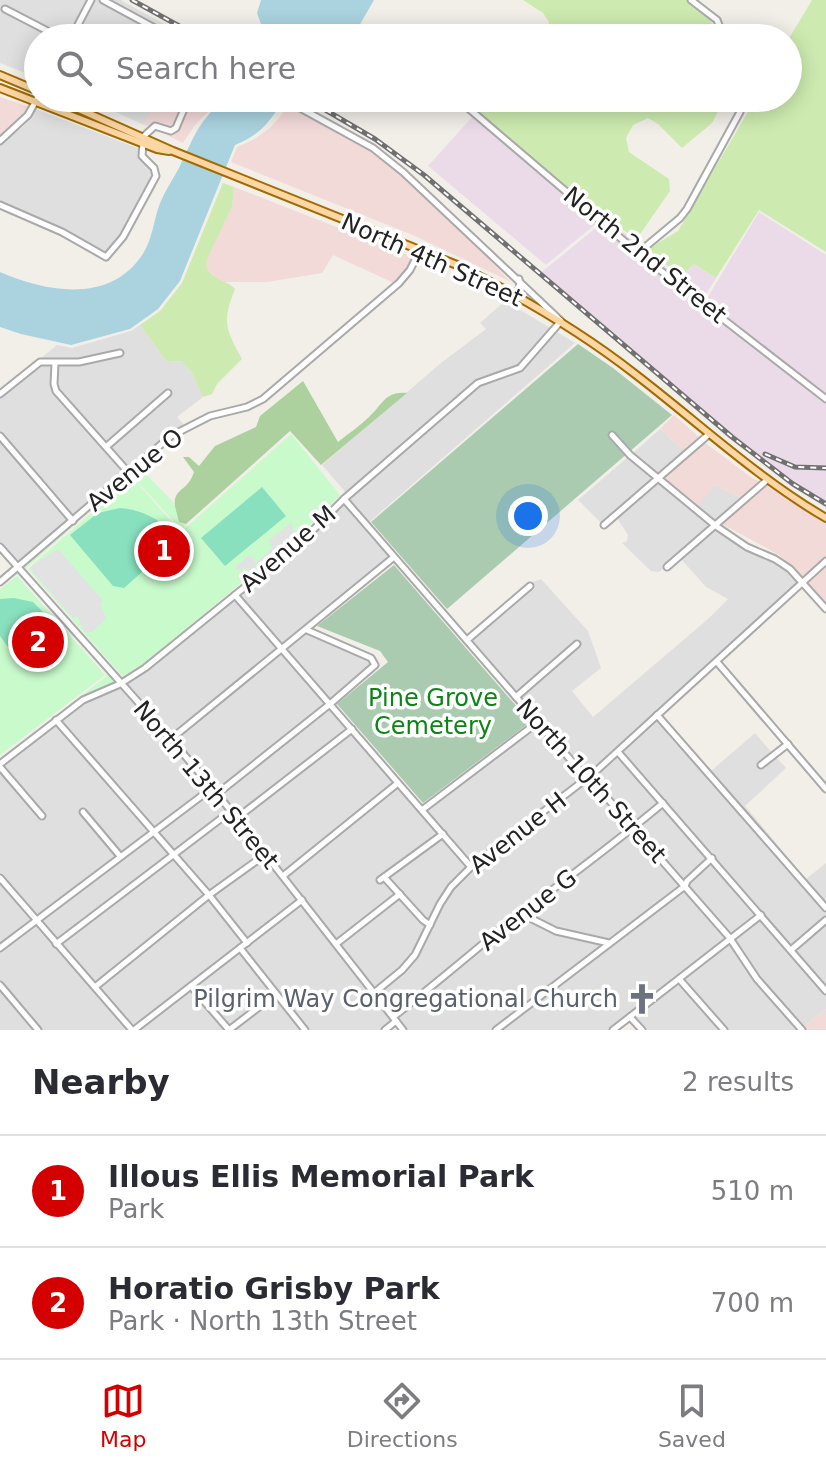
<!DOCTYPE html>
<meta charset="utf-8">
<style>
:root{--surface:#fff;--page:#f2f2f3;--text:#2b2b33;--muted:#7c7c81;--line:#e1e1e2;--accent:#d40000}
body{margin:0;font-family:"DejaVu Sans",sans-serif;background:var(--page);color:var(--text)}
.you{position:absolute;left:528px;top:516px;width:28px;height:28px;margin:-20px;border:6px solid #fff;border-radius:50%;background:#1a73e8;box-shadow:0 0 0 12px #1a73e833}
.badge{display:grid;place-items:center;width:52px;height:52px;border-radius:50%;background:var(--accent);color:#fff;font-size:26px;font-weight:700}
.pin{position:absolute;translate:-50% -50%;border:4px solid #fff;box-shadow:0 2px 8px #0006}
.list{margin:0;padding:0;list-style:none}
h2{display:flex;justify-content:space-between;align-items:center;height:104px;margin:0;padding:0 32px;font-size:34px}
h2 small{font-size:26px;font-weight:400;color:var(--muted)}
.list li{display:grid;grid-template-columns:52px 1fr auto;gap:24px;align-items:center;box-sizing:border-box;height:112px;padding:0 32px;border-top:2px solid var(--line)}
.list b{display:block;font-size:30px;white-space:nowrap}
.list p{margin:0;font-size:26px;white-space:nowrap;color:var(--muted)}
.list em{font-size:26px;font-style:normal;color:var(--muted)}
.icon{flex:none;width:44px;height:44px;fill:none;stroke:currentColor;stroke-width:2;stroke-linecap:round;stroke-linejoin:round}
.map{position:relative;flex:none;width:826px;height:1030px;overflow:hidden}
.search{position:absolute;background:var(--surface);box-shadow:0 4px 20px #0003;left:24px;right:24px;top:24px;height:88px;display:flex;align-items:center;gap:20px;box-sizing:border-box;padding:0 28px;border-radius:44px;color:var(--muted);font-size:30px}
.sheet{height:328px;background:var(--surface)}
nav{display:flex;justify-content:space-around;align-items:center;box-sizing:border-box;height:112px;border-top:2px solid var(--line);background:var(--surface);font-size:22px;color:var(--muted)}
nav a{display:grid;justify-items:center;gap:4px}
nav .on{color:var(--accent)}
.map>svg:first-child{display:block}
</style>
<div class="map">
<svg width="826" height="1030" viewBox="0 0 826 1030">
<rect width="100%" height="100%" fill="#f2efe9"/>
<g fill="#e0dfdf">
<path d="M0,0H88L69,35L3,6L2,10L61,38H38V78L0,63Z"/>
<path d="M95,0H98L166,38H74Z"/>
<path d="M109,0H121L171,28L169,33Z"/>
<path d="M85,98H158L144,125Z"/>
<path d="M35,109L140,149V157L153,167L151,178L120,235L106,252L0,202V145L24,126Z"/>
<path d="M505,301L552,329L519,365L476,381L347,494L322,465L441,363L486,329L480,323Z"/>
<path d="M140,325L167,362L181,361L191,371L203,397L177,417L184,425L169,434L128,468L110,448L171,393L167,389L106,443L58,390V366L96,362L123,355L122,350L79,360L40,359L57,345L72,348L131,331Z"/>
<path d="M557,332L575,343L368,523L348,500L480,385L522,370Z"/>
<path d="M44,364L52,365L51,384L54,393L125,472L73,517L0,432V398L37,366Z"/>
<path d="M660,429L685,452L659,475L632,454Z"/>
<path d="M0,440L70,520L18,564L0,543Z"/>
<path d="M628,457L655,478L602,524L578,500Z"/>
<path d="M663,479L715,485L742,498L716,523Z"/>
<path d="M659,482L712,526L659,572L651,571L622,543L627,541L628,535L617,518Z"/>
<path d="M344,503L390,557L282,646L239,596L306,541Z"/>
<path d="M716,529L733,541L785,567L800,582L617,750L589,774L582,771L519,698L580,644L576,641L516,693L470,640L533,587V582L541,579L588,631L601,668L572,691L593,717L708,619L728,599L706,587L681,559Z"/>
<path d="M235,599L278,649L171,736L124,685Z"/>
<path d="M307,633L370,660L372,664L330,700L286,650Z"/>
<path d="M282,653L327,704L217,790L175,740Z"/>
<path d="M120,687L208,787L152,829L114,786L109,775L60,721L85,703Z"/>
<path d="M330,708L348,729L238,815L221,795Z"/>
<path d="M660,719L826,911V916L791,946L622,753Z"/>
<path d="M56,724L105,779L110,789L148,832L120,852L82,808L79,812L116,855L37,917L0,874V771L42,819L45,816L2,766Z"/>
<path d="M538,726L579,774L584,777L472,864L426,811Z"/>
<path d="M352,733L395,782L283,872L241,819Z"/>
<path d="M755,733L772,753L758,764L761,768L776,757L786,768L745,806L806,879L826,863V904L711,771Z"/>
<path d="M619,756L660,802L634,824L593,777Z"/>
<path d="M589,781L631,828L393,1013L378,994L404,973L417,957L442,906L453,889L473,869Z"/>
<path d="M398,786L439,833L377,879L380,883L384,880L396,894L336,940L287,877Z"/>
<path d="M212,792L227,810L173,851L156,833Z"/>
<path d="M663,807L709,858L684,881L638,828Z"/>
<path d="M231,815L262,853L209,892L177,855Z"/>
<path d="M635,832L681,885L609,940L556,928L527,914Z"/>
<path d="M152,836L169,854L57,940L41,921Z"/>
<path d="M443,837L468,867L449,886L429,921L388,877Z"/>
<path d="M266,858L299,900L247,939L213,896Z"/>
<path d="M173,859L205,895L95,983L60,944Z"/>
<path d="M712,862L758,914L731,936L688,886Z"/>
<path d="M0,882L33,920L0,945Z"/>
<path d="M684,890L727,939L678,977L609,1030H500Z"/>
<path d="M400,898L427,926L412,954L400,968L374,989L339,944Z"/>
<path d="M209,899L243,942L133,1028L99,987Z"/>
<path d="M302,904L393,1020L381,1030H308L244,949Z"/>
<path d="M523,917L555,933L604,944L491,1030H407L397,1017Z"/>
<path d="M761,918L826,994V1009L803,1027L759,978L755,968L734,941Z"/>
<path d="M37,924L54,945L128,1030H42L0,981V952Z"/>
<path d="M826,924V986L795,951Z"/>
<path d="M730,944L751,970L799,1030H728L684,980Z"/>
<path d="M240,952L272,993L229,1026L195,987Z"/>
<path d="M680,983L721,1030H645L634,1018Z"/>
<path d="M0,989L35,1030H0Z"/>
<path d="M191,990L226,1030H139Z"/>
<path d="M276,998L302,1030H234Z"/>
</g>
<g fill="#f2dad9">
<path d="M0,97L30,107L20,121L0,137Z"/>
<path d="M158,98H171L178,102L181,108L173,127L157,123L148,126L144,125Z"/>
<path d="M181,98H222L195,125L183,143L154,129L176,132L187,109Z"/>
<path d="M286,104L363,146L401,174L436,204L511,282L415,236L231,162L237,147L253,140L270,128L282,114Z"/>
<path d="M234,187L413,257L396,284L333,255L322,273L267,282H220L206,268V260L232,207Z"/>
<path d="M674,415L700,438L685,452L660,429Z"/>
<path d="M704,442L752,478L760,482L742,498L715,485L698,506L664,478Z"/>
<path d="M765,485L826,522V559L804,579L779,555L722,524Z"/>
<path d="M826,566V604L807,583Z"/>
<path d="M826,1009V1030H806L803,1027Z"/>
</g>
<g fill="#ebdbe8">
<path d="M474,115L598,222L546,265L428,166Z"/>
<path d="M759,212L826,255V504L760,461L539,274L607,219L706,300Z"/>
<path d="M694,264L716,278L705,296L681,277Z"/>
</g>
<g fill="#cdebb0">
<path d="M523,0H687L710,18L717,38H541L548,33L549,22L543,13Z"/>
<path d="M812,0H826V252L759,210L716,278L694,264L681,277L648,249L678,231L756,98H788V40Z"/>
<path d="M484,98H725L712,123L682,148L658,124L648,118L633,125L626,138L629,152L669,179L670,191L636,240L608,217L602,219L477,111Z"/>
<path d="M224,180L223,183L234,187L232,207L207,259L206,267C217,284 227,279 235,289C222,322 225,328 242,359L217,384L212,394L203,397L191,371L181,361L167,362L140,325L160,311L182,283Z"/>
</g>
<path fill="#add19e" d="M303,381L338,442C349,433 360,426 370,416C383,404 385,391 407,393L321,465L290,431L186,524L179,523C166,484 186,497 194,472L183,457H189L199,466L215,446L256,427L260,416Z"/>
<g fill="#aacbaf">
<path d="M578,344L613,368L672,415L447,609L371,522Z"/>
<path d="M394,565L530,722L423,803L337,704L388,662L380,651L317,626Z"/>
</g>
<g fill="#c8facc">
<path d="M291,434L340,495L306,529L147,661L123,677L28,569L132,477L181,532Z"/>
<path d="M139,467L174,503L179,522L186,524L181,529L131,475L25,569L121,680L22,568Z"/>
<path d="M18,572L116,683L82,698L56,716L108,675L18,574L0,586Z"/>
<path d="M17,576L105,675L0,755V589Z"/>
</g>
<g fill="#88e0be">
<path d="M262,487L286,516L225,566L201,538Z"/>
<path d="M120,508C145,510 162,521 179,539L124,588L113,586L70,535L98,513Z"/>
<path d="M14,598L33,602L51,620L17,647H8L0,636V599Z"/>
</g>
<g fill="#e2e2e2">
<path d="M292,522L294,537L250,572L248,569L238,570L235,567L250,555L256,563L273,548L268,541Z"/>
<path d="M58,549L103,601L100,604L106,619L92,632H85L77,616L73,618L32,571V566Z"/>
</g>
<g fill="#aad3df">
<path d="M261,0H374L359,26L354,24L344,38H266L257,13Z"/>
<path d="M226,98H285C269,122 262,134 235,145L180,281L158,309L130,329L71,345L21,334L0,327V272C46,292 112,305 144,252C152,239 154,220 159,206C164,192 172,181 179,168C194,137 198,121 226,98Z"/>
</g>
<g fill="none" stroke-linecap="round" stroke-linejoin="round">
<defs>
<g id="minor">
<path d="M103,0L173,38"/>
<path d="M691,0L717,20L724,38"/>
<path d="M5,9L61,38"/>
<path d="M71,38L91,0"/>
<path d="M467,107L638,253L826,399"/>
<path d="M144,136L155,126L171,131L176,128L184,109L177,98"/>
<path d="M0,141L28,115L38,97"/>
<path d="M0,205L62,232L106,257L123,237L156,176L154,168L142,156L143,143"/>
<path d="M638,253L680,218L687,209L740,112L742,98"/>
<path d="M514,294L520,288L519,279"/>
<path d="M55,363L54,384L56,391L128,472"/>
<path d="M0,394L40,362H79L120,353"/>
<path d="M612,435L630,455L716,526L747,547L775,559L790,569L826,609"/>
<path d="M0,436L73,521"/>
<path d="M106,447L168,393"/>
<path d="M344,499L582,773L593,782L729,937L757,979L802,1030"/>
<path d="M604,525L708,435"/>
<path d="M0,547L171,739L237,818L403,1030"/>
<path d="M667,567L767,480"/>
<path d="M0,582L171,436L210,416L247,407L263,399L399,283L410,270L420,250"/>
<path d="M235,595L471,867"/>
<path d="M467,640L530,586"/>
<path d="M717,662L826,789"/>
<path d="M516,697L577,644"/>
<path d="M657,715L826,908"/>
<path d="M56,720L209,895L247,943"/>
<path d="M171,739L394,557"/>
<path d="M618,752L826,991"/>
<path d="M0,764L83,700L120,684L145,668L303,540L344,499L478,383L520,368L561,321L403,172L373,148L282,98"/>
<path d="M761,765L788,744"/>
<path d="M0,767L42,816"/>
<path d="M217,794L330,704L375,665L371,658L307,630"/>
<path d="M422,810L538,722"/>
<path d="M83,812L120,856"/>
<path d="M237,818L352,729"/>
<path d="M283,876L398,783"/>
<path d="M384,877L423,920L430,925"/>
<path d="M0,878L132,1030"/>
<path d="M380,880L443,834"/>
<path d="M522,914L556,931L609,943"/>
<path d="M56,944L231,811"/>
<path d="M336,944L400,894"/>
<path d="M0,948L212,788"/>
<path d="M240,948L305,1030"/>
<path d="M791,950L826,920"/>
<path d="M680,980L724,1030"/>
<path d="M0,985L38,1030"/>
<path d="M191,986L229,1030"/>
<path d="M95,987L209,895L266,854"/>
<path d="M374,993L402,970L415,955L440,904L451,887L471,867L595,772L826,561"/>
<path d="M393,1017C424,993 454,968 484,943C543,895 605,852 663,803"/>
<path d="M630,1017L642,1030"/>
<path d="M134,1030L302,900"/>
<path d="M229,1030L276,994"/>
<path d="M385,1030L396,1021"/>
<path d="M496,1030L685,886L687,881L712,858"/>
<path d="M613,1030L761,915"/>
</g>
<g id="major">
<path d="M0,75L38,91"/>
<path d="M0,88L157,149L169,151"/>
<path d="M54,98L173,151L457,265C520,296 580,331 635,374C699,423 756,477 826,518"/>
</g>
</defs>
<use href="#minor" stroke="#a9a9a9" stroke-width="9"/>
<use href="#major" stroke="#a06b00" stroke-width="10"/>
<use href="#minor" stroke="#fff" stroke-width="5"/>
<use href="#major" stroke="#fcd6a4" stroke-width="6"/>
<defs>
<g id="rail">
<path d="M132,0L201,38"/>
<path d="M305,98L375,139L424,175L732,437L793,484L826,504"/>
<path d="M765,454L795,467L826,468"/>
</g>
</defs>
<use href="#rail" stroke="#707070" stroke-width="5"/>
<use href="#rail" stroke="#fff" stroke-width="2" stroke-dasharray="6" stroke-linecap="butt"/>
</g>
<defs>
<symbol id="church-bare" viewBox="-9 -9 18 18"><path d="M-1.2-6h2.4v3.5h3.3v2.4h-3.3V6h-2.4V-.1h-3.3v-2.4h3.3Z" fill="#6b7280" stroke="#fff" stroke-width="2.5" paint-order="stroke"/></symbol>
</defs>
<g fill-rule="evenodd">
<use href="#church-bare" x="620" y="977" width="44" height="44"/>
</g>
<g text-anchor="middle" dominant-baseline="central" stroke-width="7" stroke-linejoin="round" paint-order="stroke">
<g font-size="24" fill="#222" stroke="#fff">
<text transform="translate(645 255) rotate(39)">North 2nd Street</text>
<text transform="translate(432 260) rotate(24)">North 4th Street</text>
<text transform="translate(135 470) rotate(-39)">Avenue O</text>
<text transform="translate(288 549) rotate(-41)">Avenue M</text>
<text transform="translate(591 781) rotate(48)">North 10th Street</text>
<text transform="translate(206 785) rotate(50)">North 13th Street</text>
<text transform="translate(518 833) rotate(-38)">Avenue H</text>
<text transform="translate(528 910) rotate(-38)">Avenue G</text>
</g>
<g font-size="24" fill="#0c8416" stroke="#fff">
<text x="433" y="698">Pine Grove<tspan x="433" dy="28">Cemetery</tspan></text>
</g>
<g font-size="24" fill="#5b616d" stroke="#fff" text-anchor="end">
<text x="618" y="999">Pilgrim Way Congregational Church</text>
</g>
</g>
</svg>
<div class="you"></div>
<div class="pin badge" style="left:164px;top:551px">1</div>
<div class="pin badge" style="left:38px;top:642px">2</div>
<div class="search"><svg class="icon" aria-label="search" viewBox="0 0 24 24"><circle cx="10" cy="10" r="6"/><path d="M15 15l6 6"/></svg>Search here</div>
</div>
<section class="sheet">
<h2>Nearby<small>2 results</small></h2>
<ul class="list">
<li><span class="badge">1</span><div><b>Illous Ellis Memorial Park</b><p>Park</p></div><em>510 m</em></li>
<li><span class="badge">2</span><div><b>Horatio Grisby Park</b><p>Park · North 13th Street</p></div><em>700 m</em></li>
</ul>
</section>
<nav>
<a class="on"><svg class="icon" aria-label="map" viewBox="0 0 24 24"><path d="M3 6l6-2 6 2 6-2v14l-6 2-6-2-6 2zM9 4v14M15 6v14"/></svg>Map</a>
<a><svg class="icon" aria-label="directions" viewBox="0 0 24 24"><path d="M12 3l9 9-9 9-9-9zM9 14v-3h6M13 9l2 2-2 2"/></svg>Directions</a>
<a><svg class="icon" aria-label="saved" viewBox="0 0 24 24"><path d="M7 4h10v16l-5-4-5 4z"/></svg>Saved</a>
</nav>
